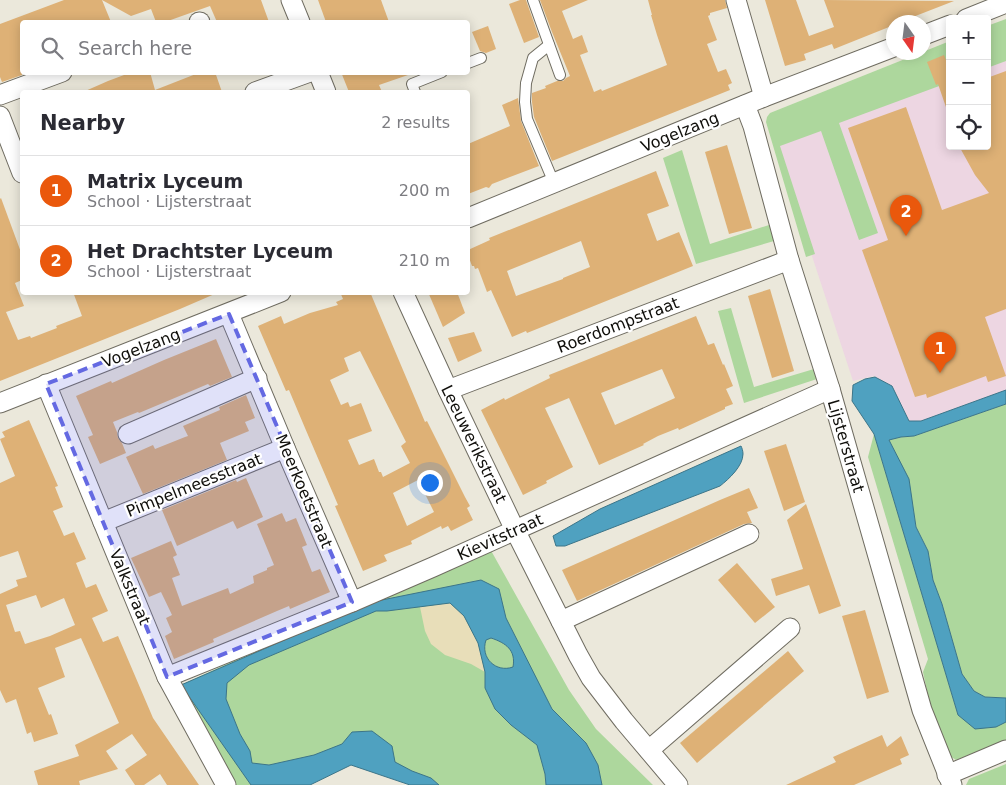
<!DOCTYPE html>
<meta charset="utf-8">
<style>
:root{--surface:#fff;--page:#f7f7f7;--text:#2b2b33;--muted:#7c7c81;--line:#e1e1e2;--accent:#ea580c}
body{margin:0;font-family:"DejaVu Sans",sans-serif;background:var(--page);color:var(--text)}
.controls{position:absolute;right:15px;top:15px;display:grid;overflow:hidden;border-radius:5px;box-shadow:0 2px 12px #0003}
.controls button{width:45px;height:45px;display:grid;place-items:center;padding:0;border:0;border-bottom:1px solid var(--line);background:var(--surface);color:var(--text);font:25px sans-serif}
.compass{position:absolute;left:886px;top:15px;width:45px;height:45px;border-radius:50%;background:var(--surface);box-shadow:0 2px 12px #0003;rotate:166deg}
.you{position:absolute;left:429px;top:482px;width:18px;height:18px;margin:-12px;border:4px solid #fff;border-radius:50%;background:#1a73e8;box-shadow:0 0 0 8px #1a73e833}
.badge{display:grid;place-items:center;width:32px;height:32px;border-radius:50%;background:var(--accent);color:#fff;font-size:16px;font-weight:700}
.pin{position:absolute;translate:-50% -41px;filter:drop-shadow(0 1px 2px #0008)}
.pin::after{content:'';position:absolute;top:26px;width:18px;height:15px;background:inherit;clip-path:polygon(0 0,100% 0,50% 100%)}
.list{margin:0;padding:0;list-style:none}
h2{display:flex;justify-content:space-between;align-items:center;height:65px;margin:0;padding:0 20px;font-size:21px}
h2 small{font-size:16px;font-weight:400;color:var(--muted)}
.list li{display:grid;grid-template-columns:32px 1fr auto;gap:15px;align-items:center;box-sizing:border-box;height:70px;padding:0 20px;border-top:1px solid var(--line)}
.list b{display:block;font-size:19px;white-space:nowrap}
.list p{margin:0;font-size:16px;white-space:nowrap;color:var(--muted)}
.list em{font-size:16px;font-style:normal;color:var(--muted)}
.icon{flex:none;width:28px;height:28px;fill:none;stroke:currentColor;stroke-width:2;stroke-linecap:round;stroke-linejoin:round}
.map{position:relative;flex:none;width:1006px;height:785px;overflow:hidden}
.search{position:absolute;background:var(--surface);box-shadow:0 2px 12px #0003;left:20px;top:20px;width:450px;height:55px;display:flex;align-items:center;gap:12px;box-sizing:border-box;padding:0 18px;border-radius:5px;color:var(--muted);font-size:19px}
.panel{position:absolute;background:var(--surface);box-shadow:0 2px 12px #0003;left:20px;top:90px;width:450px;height:205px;border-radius:5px}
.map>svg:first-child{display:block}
</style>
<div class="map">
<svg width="1006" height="785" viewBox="0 0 1006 785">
<rect width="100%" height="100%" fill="#ebe8db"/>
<path fill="#edd6e2" d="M1006,21V390L921,421H909L892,386L874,376L853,381L768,122L950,43V146H987V28Z"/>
<g fill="#add79d">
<path d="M1006,19V61L987,68V26Z"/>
<path d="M950,41V82L839,123L878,233L859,240L821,131L780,146L815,254L806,257L766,122L767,117L770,113Z"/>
<path d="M682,150L710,244L769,225L774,241L696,264L663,158Z"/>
<path d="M731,308L754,387L814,369L817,379L744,403L718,311Z"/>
<path d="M1006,404V698L985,697L974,691L962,674L942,604L933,580L928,551L916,527L913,507L889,440L901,437L914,436Z"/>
<path d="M874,434L958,715L1006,722V740L956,760L947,754L933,719L923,672L928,659L868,457Z"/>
<path d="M489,547L569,690L596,729L653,785H415L352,761L302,785H228L181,685L368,599Z"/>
<path d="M1006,764V785H966L969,779Z"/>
</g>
<path fill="#e8deb9" d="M450,603L464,616L478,643L485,672L471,664L445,655L431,644L425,631L420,607Z"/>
<g fill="#4fa1c0" stroke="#3c7589" fill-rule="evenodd">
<path d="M875,377L892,386L909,421H921L1006,390V404L914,436L901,437L889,440L909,479L916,527L928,551L933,580L942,604L962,674L974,691L985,697L1006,698V722L996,727L975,729L958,715L874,434L852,401L853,385L865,379Z"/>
<path d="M741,446C742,448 743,451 743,454C743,466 729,479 720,486L565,546H556L553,536L600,509Z"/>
<path d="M481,580L499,589L506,618L552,709L586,743L598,765L602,785H546L545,774L537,745L511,725L495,709L485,688V672L478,643L464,616L450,603L387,611H376L249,665L227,683L226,699L240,734L250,751L252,763L269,765L314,755L342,744L352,732L372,731L392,746L395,762L412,771L431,778L439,785H410L351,765L310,785H251L181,685L372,602ZM491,638C506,643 516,650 513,667C496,673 480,658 486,640Z"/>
</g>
<g fill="#deb176" fill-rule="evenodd">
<path d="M64,0H102L111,22H22V75L2,82L0,77V24Z"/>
<path d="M102,0H261L269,22H217L210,6L165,22H156L151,9L131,16Z"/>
<path d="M318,0H381L389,22H326Z"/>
<path d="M520,0H526L539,37L524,43L509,4Z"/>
<path d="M540,0H588L562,11L573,39L582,35L588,52L580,55L594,92L601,89L602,91L667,65L657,35L651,15H652L648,0H725L727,8L710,13V15L708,16L717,40L707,44L718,72L726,69L732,83L728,85L730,90L552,161L534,117L532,102V93L546,88L545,86L557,81H563L566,78L570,76L552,32Z"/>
<path d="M765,0H796L809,36L834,27L824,0L954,1L900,22H894V25L834,49L832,44L804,54L806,60L785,66Z"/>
<path d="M488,26L496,49L486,53L480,51L472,32Z"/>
<path d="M944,55L950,70V113H948L938,84L936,85L927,62Z"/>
<path d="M1006,71V309L985,317L1006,376L988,382L986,376L927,398L926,394L915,397L862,250L888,240L848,128L906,107L942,210L989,193L975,175L959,146H987V78Z"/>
<path d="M132,72H150L155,90L201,72H215L222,92H83L108,81Z"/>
<path d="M341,72H407L408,75L379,85L382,92H349Z"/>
<path d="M518,98L521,121L539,166L492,184L489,188L486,187L468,194V144L510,126L502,105Z"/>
<path d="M727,145L752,228L729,234L705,152Z"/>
<path d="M656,171L669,206L647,214L657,241L679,232L693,266L527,333L526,331L512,337L491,290L487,292L478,268L475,269L474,266H472L468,255V250L490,240L489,238ZM581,241L590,267L563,278V279L516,296L507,271Z"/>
<path d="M1,198L22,255V280L15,283L24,306L6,312L18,340L30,336L31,338L57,328L56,326L82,316L73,292L217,293L180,309L0,381V199Z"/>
<path d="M770,289L794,371L772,378L748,296Z"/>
<path d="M340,292H370L425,422L427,421L465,497L470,506L467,508L473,520L451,531L448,526L442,529L441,526L411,541L412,544L384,555L387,561L363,571L335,506L338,505L305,428L289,390L286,391L258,326L281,316L284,324L310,313L338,305L336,302L343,299ZM360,351L406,442L401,446L410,463L383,477L381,472H379L374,459L359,465L348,440L372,431L361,403L350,407L348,402L341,405L330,380L349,371L344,358ZM418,480L434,512L407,526L393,493Z"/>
<path d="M428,292H457L465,313L443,327Z"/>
<path d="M696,316L708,345L714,343L723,365L724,364L733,386L726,389L733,404L725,407V409L679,430L678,428L658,436L643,444L644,445L599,465L569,398L545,408L573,467L546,481L547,483L523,495L481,410L504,398L505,400L550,378L549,375ZM662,369L675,398L615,425L601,393Z"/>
<path d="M474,332L482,351L458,362L448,338Z"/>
<path d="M216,339L232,377L210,386L208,384L139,413L138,412L113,422L117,432L118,438L122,443L126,453L100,464L88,437L93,435L76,396L111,381L112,383L164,360Z"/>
<path d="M246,395L255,418L245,422L249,431L220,443L227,460L143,494L126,457L153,445L155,449L185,437L188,436L183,426L220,410L219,407Z"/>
<path d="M29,420L58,486L55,487L63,507L53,511L64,536L74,532L86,559L76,563L86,588L96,584L108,611L92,618L103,642L118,636L153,718L199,785H167L160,774L144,785H135L125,770L147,755L132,734L106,751L118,769L79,781L80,785H38L34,771L79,756L75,745L119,723L81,638L55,648L65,677L38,688L49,715L51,714L58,734L34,742L31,732L27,734L16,699L6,703L0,690V594L18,586L16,580L27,577L18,551L0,557V483L15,476L0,439L5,437L2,432ZM36,595L41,608L64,598L75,625L50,636L25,644L20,631L15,632L6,605Z"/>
<path d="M786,444L805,502L784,511L764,451Z"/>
<path d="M246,478L263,517L237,529L233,521L177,546L162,510L236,480L237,482Z"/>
<path d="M749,488L758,508L747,512L752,523L744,524L577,601L562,570L720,500Z"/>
<path d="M806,504L841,606L819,614L809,585L776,596L771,579L803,569L787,520Z"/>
<path d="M282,513L286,522L296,518L307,545L302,547L312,572L320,569L330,592L290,609L289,606L277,611L213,639L214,642L174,659L165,636L172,632L166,618L172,615L161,592L149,597L131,558L171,541L177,555L173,557L180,575L172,578L182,606L228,588L230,594L254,583L253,576L267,570V568L274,565L257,524Z"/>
<path d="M737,563L775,607L755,623L718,580Z"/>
<path d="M865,610L889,692L867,699L842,616Z"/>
<path d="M788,651L804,671L697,763L680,743Z"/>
<path d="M882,735L887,747L901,736L909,755L900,759L902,764L854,785H786L836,762L833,757Z"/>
</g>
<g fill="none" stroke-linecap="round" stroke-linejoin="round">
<defs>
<g id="lane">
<path d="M533,0L560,75"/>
<path d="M549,45L533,58L526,83L525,102L527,119L554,183"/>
<path d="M468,63L481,58"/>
<path d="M415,92L412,84L442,72"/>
</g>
<g id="street">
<path d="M291,0L300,22"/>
<path d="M736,0L764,97"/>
<path d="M966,19L1006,3"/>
<path d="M199,22H200"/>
<path d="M924,35L950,25"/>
<path d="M318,72L326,92"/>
<path d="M255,92L310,72"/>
<path d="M0,95L62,72"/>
<path d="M745,105L753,126L789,260L830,389L922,710L952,785"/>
<path d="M0,116L22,173"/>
<path d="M468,218L764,97L894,47"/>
<path d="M403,292L448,390L515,530L578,655L591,678L624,721L678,785"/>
<path d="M229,314L285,448L352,602"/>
<path d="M46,384L167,677L226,785"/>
<path d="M448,390L789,260"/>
<path d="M0,403L281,292"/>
<path d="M128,434L257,378"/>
<path d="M103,522L285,448"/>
<path d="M561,621L749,534"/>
<path d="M167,677L352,602L433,567L830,389"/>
<path d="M649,750L790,628"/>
<path d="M947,775L1006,750"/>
</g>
</defs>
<use href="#lane" stroke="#6f6c61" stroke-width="12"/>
<use href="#street" stroke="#6f6c61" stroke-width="21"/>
<use href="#lane" stroke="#fff" stroke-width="10"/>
<use href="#street" stroke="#fff" stroke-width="19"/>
</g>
<path fill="#6469e2" fill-opacity="0.2" stroke="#6469e2" stroke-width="4" stroke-dasharray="10 6" stroke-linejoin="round" d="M229,314L352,602L167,677L46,384Z"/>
<g text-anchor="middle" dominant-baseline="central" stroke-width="4.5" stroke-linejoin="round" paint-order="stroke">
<g font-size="16" fill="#0f0e0a" stroke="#fff">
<text transform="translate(680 132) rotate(-22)">Vogelzang</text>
<text transform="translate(618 325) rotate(-21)">Roerdompstraat</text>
<text transform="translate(141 348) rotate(-21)">Vogelzang</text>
<text transform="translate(474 444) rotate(64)">Leeuwerikstraat</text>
<text transform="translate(846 446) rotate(74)">Lijsterstraat</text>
<text transform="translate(194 485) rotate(-22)">Pimpelmeesstraat</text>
<text transform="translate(304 491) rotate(67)">Meerkoetstraat</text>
<text transform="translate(500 537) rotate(-24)">Kievitstraat</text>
<text transform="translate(130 587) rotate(67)">Valkstraat</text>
</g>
</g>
</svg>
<div class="controls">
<button>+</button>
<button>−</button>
<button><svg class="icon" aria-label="locate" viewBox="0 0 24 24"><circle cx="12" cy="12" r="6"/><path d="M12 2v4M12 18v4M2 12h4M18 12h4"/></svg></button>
</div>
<svg class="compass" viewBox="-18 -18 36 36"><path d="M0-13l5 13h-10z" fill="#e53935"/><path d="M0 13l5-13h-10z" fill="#7c7c81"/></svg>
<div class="you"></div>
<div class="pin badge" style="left:940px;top:373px">1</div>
<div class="pin badge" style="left:906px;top:236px">2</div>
<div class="search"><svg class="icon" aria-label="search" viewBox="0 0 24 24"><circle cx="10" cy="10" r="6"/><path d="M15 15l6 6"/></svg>Search here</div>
<section class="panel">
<h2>Nearby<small>2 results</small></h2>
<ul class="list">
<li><span class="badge">1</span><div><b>Matrix Lyceum</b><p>School · Lijsterstraat</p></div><em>200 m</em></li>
<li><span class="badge">2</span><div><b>Het Drachtster Lyceum</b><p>School · Lijsterstraat</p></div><em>210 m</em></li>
</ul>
</section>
</div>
